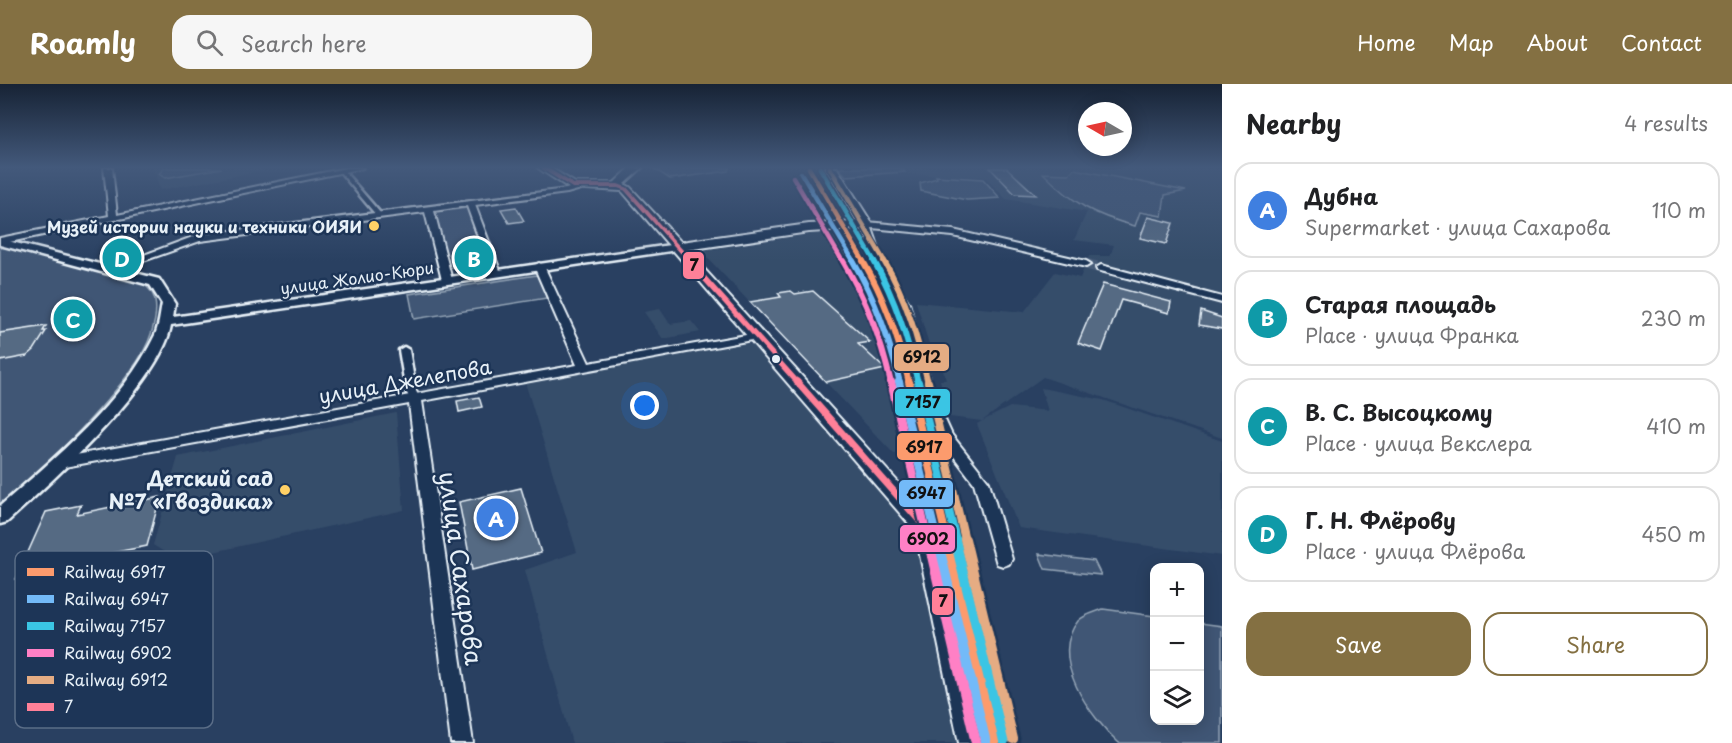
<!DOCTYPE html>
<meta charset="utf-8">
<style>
:root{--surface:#fff;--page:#f6f6f6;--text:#202124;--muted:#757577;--line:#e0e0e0;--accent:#847042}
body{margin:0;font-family:"Playpen Sans",sans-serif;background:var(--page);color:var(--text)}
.controls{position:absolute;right:18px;bottom:18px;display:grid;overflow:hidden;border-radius:12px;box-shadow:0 3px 15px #0003}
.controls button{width:54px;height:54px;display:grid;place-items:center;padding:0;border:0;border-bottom:2px solid var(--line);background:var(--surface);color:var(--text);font:30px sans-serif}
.compass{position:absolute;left:1078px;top:18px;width:54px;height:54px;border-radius:50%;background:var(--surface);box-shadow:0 3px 15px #0003;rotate:279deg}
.you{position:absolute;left:645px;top:322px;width:21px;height:21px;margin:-15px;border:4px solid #fff;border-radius:50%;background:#1a73e8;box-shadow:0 0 0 9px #1a73e833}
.badge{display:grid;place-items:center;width:39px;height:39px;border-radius:50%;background:var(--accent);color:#fff;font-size:20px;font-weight:700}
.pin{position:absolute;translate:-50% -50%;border:3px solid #fff;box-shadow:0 2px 6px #0006}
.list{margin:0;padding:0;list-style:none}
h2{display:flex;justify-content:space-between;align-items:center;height:78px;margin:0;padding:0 24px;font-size:26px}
h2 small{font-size:20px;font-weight:400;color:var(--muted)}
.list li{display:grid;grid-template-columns:39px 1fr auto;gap:18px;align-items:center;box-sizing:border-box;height:96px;margin:0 12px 12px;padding:0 12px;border:2px solid var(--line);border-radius:18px}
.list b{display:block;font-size:22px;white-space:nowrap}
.list p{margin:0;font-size:20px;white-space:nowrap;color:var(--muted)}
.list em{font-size:20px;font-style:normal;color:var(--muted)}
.actions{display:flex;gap:12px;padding:18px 24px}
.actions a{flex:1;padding:14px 0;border:2px solid var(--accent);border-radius:18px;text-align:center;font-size:21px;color:var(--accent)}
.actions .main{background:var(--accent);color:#fff}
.icon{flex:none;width:33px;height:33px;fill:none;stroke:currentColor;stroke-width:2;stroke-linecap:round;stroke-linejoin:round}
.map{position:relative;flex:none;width:1222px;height:659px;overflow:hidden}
header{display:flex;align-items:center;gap:36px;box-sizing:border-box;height:84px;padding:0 30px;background:var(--accent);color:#fff}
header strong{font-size:28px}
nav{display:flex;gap:33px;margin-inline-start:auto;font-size:21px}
.search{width:420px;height:54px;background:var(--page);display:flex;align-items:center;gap:15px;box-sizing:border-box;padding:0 21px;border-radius:18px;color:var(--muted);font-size:22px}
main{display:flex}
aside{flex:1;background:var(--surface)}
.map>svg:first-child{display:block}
</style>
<header>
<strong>Roamly</strong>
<div class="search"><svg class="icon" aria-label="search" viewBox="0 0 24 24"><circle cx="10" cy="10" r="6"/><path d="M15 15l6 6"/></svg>Search here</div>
<nav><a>Home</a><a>Map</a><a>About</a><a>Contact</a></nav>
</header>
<main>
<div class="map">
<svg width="1222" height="659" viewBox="0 0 1222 659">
<rect width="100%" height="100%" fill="#294061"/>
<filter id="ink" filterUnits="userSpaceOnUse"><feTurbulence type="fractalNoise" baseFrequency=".0167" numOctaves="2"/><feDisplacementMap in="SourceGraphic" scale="12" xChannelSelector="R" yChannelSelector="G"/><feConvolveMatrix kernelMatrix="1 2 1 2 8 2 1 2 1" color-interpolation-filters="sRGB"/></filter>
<g filter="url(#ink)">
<g fill="#364d6b">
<path d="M153,84H276L160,106Z"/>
<path d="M904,84H1222V354L1043,293L982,337L1010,323L1048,327L1041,304L1103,316L1222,357V472L1019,444L977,340L982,337L950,333L940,296H946L936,261L929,260L916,218L1024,228L1055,188L1080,194L1089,172H1110L1114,161L1074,156L1087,128L1006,115L985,93L908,90Z"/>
<path d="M818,149L834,153L853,182L858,183L871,206L880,238L887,240L901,303L896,304L912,367L894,370L701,167Z"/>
<path d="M660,225L670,240L691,237L700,248L663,255L644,228Z"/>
<path d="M742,258L753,261L907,436L921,461L962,659H572L525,486L577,468L525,298Z"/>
<path d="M396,329L404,426L177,476L153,461L178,373Z"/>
</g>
<g fill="#415774" stroke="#94a4b6" stroke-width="1.5">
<path d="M164,84H222L165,94L159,90Z"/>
<path d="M653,84H729L728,87L670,95Z"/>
<path d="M839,84H901L905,88L846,92Z"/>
<path d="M1074,85L1186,107L1165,111L1162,132L1140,128L1135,142C1093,131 1074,120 1043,89L1069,90Z"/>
<path d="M936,92L983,95L1000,114L967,116L921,107L920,99L937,94Z"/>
<path d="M468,124L488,178L448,184L433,128Z"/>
<path d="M0,161L143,200C168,215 151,257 137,278C101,330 45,381 0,426Z"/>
<path d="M537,191L547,214L414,235L409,210Z"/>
<path d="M1039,470L1094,477L1101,491L1045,485Z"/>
<path d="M1103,525L1154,532V636H1200V539L1222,542V659H1119C1090,633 1048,575 1078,537C1083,531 1096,528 1103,525Z"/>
</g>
<g fill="#556a83" stroke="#e8f1f8" stroke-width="1.5">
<path d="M990,84H1007L1036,111L1015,110Z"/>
<path d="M516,123L524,137L509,139L501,125Z"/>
<path d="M1148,133L1173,139L1166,160L1140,154Z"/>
<path d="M1103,200L1171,218L1169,229L1121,216L1102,267L1078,259Z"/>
<path d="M791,207L795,210L813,207L870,258L858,260L885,285L826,298L750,218L781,213L778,209Z"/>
<path d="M1201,227L1222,234V245L1199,241Z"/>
<path d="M46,242L43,247H46L34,266L27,272L0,277V249Z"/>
<path d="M479,313L482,323L459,328L457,317Z"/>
<path d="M521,404L541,469L472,486L459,418Z"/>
<path d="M160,413L147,462L107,470L105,475L16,495L46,428L81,421L77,430Z"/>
</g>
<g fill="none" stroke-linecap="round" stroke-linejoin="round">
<path stroke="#465b78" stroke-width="11" stroke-dasharray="11 5" stroke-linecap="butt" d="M1086,180L1101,184"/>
<defs>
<g id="pedestrian">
<path d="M343,86L381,130V132H377L341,89L340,88Z"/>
<path d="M404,263L409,266L416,307L420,315L415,318L411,317L406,307L399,266Z"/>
</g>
<g id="minor">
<path d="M104,84H112L117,131L346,84H363L0,160V154L109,132Z"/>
<path d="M578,101H581V105L567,109L475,121L501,189L496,192L491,189L467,122L434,127L452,196L447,199L442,196L425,128L200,157L115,187L111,188L106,185L198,151L566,105Z"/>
<path d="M867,138L953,146L1086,177L1091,180L1086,183L953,152L872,144L882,174L909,219L936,316L952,351L989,398L1012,475L1009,480L1003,482L997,480L974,399L939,353L922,316L899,219L872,174L863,141Z"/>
<path d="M539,179L544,182L589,279L757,249L763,252L757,255L422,317L473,659H451L409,320L59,384L54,383L52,379L54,375L59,374L577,281L534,182Z"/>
<path d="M1101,181L1222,213V219L1097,186L1096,184Z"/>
</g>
<path id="tertiary" d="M0,155L159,195L175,220L173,233L677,160L683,163L677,166L171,241C162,298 50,399 7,438L0,440V422C54,375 124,317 155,251C159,242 160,230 162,220L150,201L0,161Z"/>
<path id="secondary" d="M538,84H551L575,99H614L630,84H642L624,100L630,103L681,158L809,140L858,138L826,84H837L873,141L872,144L809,148L687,166L927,430L941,457L991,659H959L917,457L910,441L622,107L569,104Z"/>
</defs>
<use href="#pedestrian" stroke="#e8f1f8" stroke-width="5"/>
<use href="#minor" stroke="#e8f1f8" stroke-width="4"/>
<use href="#tertiary" stroke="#e8f1f8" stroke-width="5"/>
<use href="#secondary" stroke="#e8f1f8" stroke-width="4"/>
<use href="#pedestrian" fill="#1d3557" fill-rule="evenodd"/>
<use href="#minor" fill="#1d3557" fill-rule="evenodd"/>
<use href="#tertiary" fill="#1d3557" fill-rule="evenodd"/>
<use href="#secondary" fill="#1d3557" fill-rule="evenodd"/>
<defs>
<path id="bus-1-far3" d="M544,84L573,102H618L626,105L691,178"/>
<path id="bus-1-far2" d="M689,177L798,299"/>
<path id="bus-1-far1" d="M797,298L919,436L929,456"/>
<path id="bus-1" d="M928,455L975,659"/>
</defs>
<use href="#bus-1-far3" stroke="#1d3557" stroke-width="7"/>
<use href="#bus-1-far2" stroke="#1d3557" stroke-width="9"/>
<use href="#bus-1-far1" stroke="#1d3557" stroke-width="11"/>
<use href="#bus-1" stroke="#1d3557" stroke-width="13"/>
<use href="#bus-1-far3" stroke="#ff8098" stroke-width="4"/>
<use href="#bus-1-far2" stroke="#ff8098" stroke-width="5"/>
<use href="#bus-1-far1" stroke="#ff8098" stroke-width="7"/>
<use href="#bus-1" stroke="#ff8098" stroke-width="8"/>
<defs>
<path id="rail-1-far3" d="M809,84L864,178"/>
<path id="rail-1-far2" d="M863,177C886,216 899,255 909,299"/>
<path id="rail-1-far1" d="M909,298L947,456"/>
<path id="rail-1" d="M946,455L995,659"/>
<path id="rail-2-far3" d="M801,89L854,178"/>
<path id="rail-2-far2" d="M853,177C876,216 889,255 900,299"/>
<path id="rail-2-far1" d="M899,298L937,456"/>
<path id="rail-2" d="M937,455L986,659"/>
<path id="rail-3-far3" d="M820,84L875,178"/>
<path id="rail-3-far2" d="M874,177C896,216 908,256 918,299"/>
<path id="rail-3-far1" d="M918,298L956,456"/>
<path id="rail-3" d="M955,455L1004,657"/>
<path id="rail-4-far3" d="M793,93L843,178"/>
<path id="rail-4-far2" d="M843,177C867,218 880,252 891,299"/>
<path id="rail-4-far1" d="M891,298L928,456"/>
<path id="rail-4" d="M928,455L976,659"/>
<path id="rail-5-far3" d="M830,84L885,178"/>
<path id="rail-5-far2" d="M884,177C907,215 918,256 928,299"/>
<path id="rail-5-far1" d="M928,298L965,456"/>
<path id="rail-5" d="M965,455L1013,655"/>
</defs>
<use href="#rail-1-far3" stroke="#1d3557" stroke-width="8"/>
<use href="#rail-1-far2" stroke="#1d3557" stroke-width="10"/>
<use href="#rail-1-far1" stroke="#1d3557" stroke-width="13"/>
<use href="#rail-1" stroke="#1d3557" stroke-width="15"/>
<use href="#rail-2-far3" stroke="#1d3557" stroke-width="8"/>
<use href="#rail-2-far2" stroke="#1d3557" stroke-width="10"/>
<use href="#rail-2-far1" stroke="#1d3557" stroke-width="13"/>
<use href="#rail-2" stroke="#1d3557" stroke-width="15"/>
<use href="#rail-3-far3" stroke="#1d3557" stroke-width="8"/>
<use href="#rail-3-far2" stroke="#1d3557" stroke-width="10"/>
<use href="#rail-3-far1" stroke="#1d3557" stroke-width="13"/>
<use href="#rail-3" stroke="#1d3557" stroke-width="15"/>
<use href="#rail-4-far3" stroke="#1d3557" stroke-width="8"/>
<use href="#rail-4-far2" stroke="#1d3557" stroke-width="10"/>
<use href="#rail-4-far1" stroke="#1d3557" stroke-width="13"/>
<use href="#rail-4" stroke="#1d3557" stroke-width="15"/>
<use href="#rail-5-far3" stroke="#1d3557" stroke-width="8"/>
<use href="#rail-5-far2" stroke="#1d3557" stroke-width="10"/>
<use href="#rail-5-far1" stroke="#1d3557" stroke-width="13"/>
<use href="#rail-5" stroke="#1d3557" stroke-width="15"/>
<use href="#rail-1-far3" stroke="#fc9b6d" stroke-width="4.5"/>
<use href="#rail-1-far2" stroke="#fc9b6d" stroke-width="6"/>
<use href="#rail-1-far1" stroke="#fc9b6d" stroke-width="8"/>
<use href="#rail-1" stroke="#fc9b6d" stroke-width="10"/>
<use href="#rail-2-far3" stroke="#73baf8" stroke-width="4.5"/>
<use href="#rail-2-far2" stroke="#73baf8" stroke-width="6"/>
<use href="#rail-2-far1" stroke="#73baf8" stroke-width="8"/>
<use href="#rail-2" stroke="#73baf8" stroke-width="10"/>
<use href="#rail-3-far3" stroke="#3ac5e4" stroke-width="4.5"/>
<use href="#rail-3-far2" stroke="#3ac5e4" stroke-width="6"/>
<use href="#rail-3-far1" stroke="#3ac5e4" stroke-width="8"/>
<use href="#rail-3" stroke="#3ac5e4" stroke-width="10"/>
<use href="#rail-4-far3" stroke="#ff80c5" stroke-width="4.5"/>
<use href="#rail-4-far2" stroke="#ff80c5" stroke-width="6"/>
<use href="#rail-4-far1" stroke="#ff80c5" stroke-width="8"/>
<use href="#rail-4" stroke="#ff80c5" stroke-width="10"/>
<use href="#rail-5-far3" stroke="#e5ac83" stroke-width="4.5"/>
<use href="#rail-5-far2" stroke="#e5ac83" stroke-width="6"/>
<use href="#rail-5-far1" stroke="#e5ac83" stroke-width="8"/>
<use href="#rail-5" stroke="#e5ac83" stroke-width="10"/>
</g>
</g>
<linearGradient id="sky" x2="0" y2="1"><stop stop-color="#172335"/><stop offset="0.47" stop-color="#43597b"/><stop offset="1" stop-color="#43597b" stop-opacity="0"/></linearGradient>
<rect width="1222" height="177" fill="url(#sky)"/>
<g fill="#ffd166" stroke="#1d3557" stroke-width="2">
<circle cx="374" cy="142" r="6"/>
<circle cx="285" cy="406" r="6"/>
</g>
<circle fill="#e8f1f8" stroke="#1d3557" stroke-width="2" cx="776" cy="275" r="5"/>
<g text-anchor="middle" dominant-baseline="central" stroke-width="5" stroke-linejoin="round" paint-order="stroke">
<g font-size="16" font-weight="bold" fill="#e8f1f8" stroke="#1d3557" text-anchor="end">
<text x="362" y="142">Музей истории науки и техники ОИЯИ</text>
</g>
<g font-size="16" fill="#e8f1f8" stroke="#1d3557">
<text transform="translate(357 193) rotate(-8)">улица Жолио-Кюри</text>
</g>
<g font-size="20" fill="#e8f1f8" stroke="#1d3557">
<text transform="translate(405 297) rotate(-10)">улица Джелепова</text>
</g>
<g font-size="20" font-weight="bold" fill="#e8f1f8" stroke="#1d3557" text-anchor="end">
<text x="273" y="394">Детский сад<tspan x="273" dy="23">№7 «Гвоздика»</tspan></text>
</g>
<g font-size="24" fill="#e8f1f8" stroke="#1d3557">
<text transform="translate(462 484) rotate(82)">улица Сахарова</text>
</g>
</g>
<rect x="15" y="467" width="198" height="177" rx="9" fill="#1d3557" stroke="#5a6d87" stroke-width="1.5"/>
<rect x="27" y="484" width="27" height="8" fill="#fc9b6d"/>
<rect x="27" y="511" width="27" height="8" fill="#73baf8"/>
<rect x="27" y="538" width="27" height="8" fill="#3ac5e4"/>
<rect x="27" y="565" width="27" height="8" fill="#ff80c5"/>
<rect x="27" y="592" width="27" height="8" fill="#e5ac83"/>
<rect x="27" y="619" width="27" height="8" fill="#ff8098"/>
<g font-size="16" fill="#e8f1f8">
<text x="64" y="494">Railway 6917</text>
<text x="64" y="521">Railway 6947</text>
<text x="64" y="548">Railway 7157</text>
<text x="64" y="575">Railway 6902</text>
<text x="64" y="602">Railway 6912</text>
<text x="64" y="629">7</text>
</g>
<g stroke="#1d3557" stroke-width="2">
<rect x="682" y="167" width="23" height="29" rx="6" fill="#ff8098"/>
<rect x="893" y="259" width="57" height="29" rx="6" fill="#e5ac83"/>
<rect x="894" y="304" width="57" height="29" rx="6" fill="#3ac5e4"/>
<rect x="896" y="348" width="57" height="29" rx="6" fill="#fc9b6d"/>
<rect x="898" y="395" width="56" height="29" rx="6" fill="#73baf8"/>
<rect x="899" y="440" width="57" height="29" rx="6" fill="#ff80c5"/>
<rect x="931" y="503" width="23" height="29" rx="6" fill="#ff8098"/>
</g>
<g font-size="16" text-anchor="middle" font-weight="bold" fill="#111">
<text x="694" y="187">7</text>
<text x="922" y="279">6912</text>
<text x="923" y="324">7157</text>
<text x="924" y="369">6917</text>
<text x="926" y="415">6947</text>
<text x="928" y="461">6902</text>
<text x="943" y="523">7</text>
</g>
</svg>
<div class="controls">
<button>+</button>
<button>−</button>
<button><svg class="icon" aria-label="layers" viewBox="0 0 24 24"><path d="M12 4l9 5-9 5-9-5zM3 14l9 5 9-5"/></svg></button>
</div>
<svg class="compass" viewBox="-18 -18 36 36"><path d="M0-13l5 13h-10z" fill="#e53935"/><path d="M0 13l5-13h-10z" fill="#757577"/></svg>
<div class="you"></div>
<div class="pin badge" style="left:496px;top:434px;background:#3f7fe0">A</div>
<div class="pin badge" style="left:474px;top:174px;background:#0f9aa8">B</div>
<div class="pin badge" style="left:73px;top:235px;background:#0f9aa8">C</div>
<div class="pin badge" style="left:122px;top:174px;background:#0f9aa8">D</div>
</div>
<aside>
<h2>Nearby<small>4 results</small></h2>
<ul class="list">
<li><span class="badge" style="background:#3f7fe0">A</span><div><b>Дубна</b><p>Supermarket · улица Сахарова</p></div><em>110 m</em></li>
<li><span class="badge" style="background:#0f9aa8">B</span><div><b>Старая площадь</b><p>Place · улица Франка</p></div><em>230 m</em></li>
<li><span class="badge" style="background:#0f9aa8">C</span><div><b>В. С. Высоцкому</b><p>Place · улица Векслера</p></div><em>410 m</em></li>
<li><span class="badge" style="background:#0f9aa8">D</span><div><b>Г. Н. Флёрову</b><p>Place · улица Флёрова</p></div><em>450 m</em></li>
</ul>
<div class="actions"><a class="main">Save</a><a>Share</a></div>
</aside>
</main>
